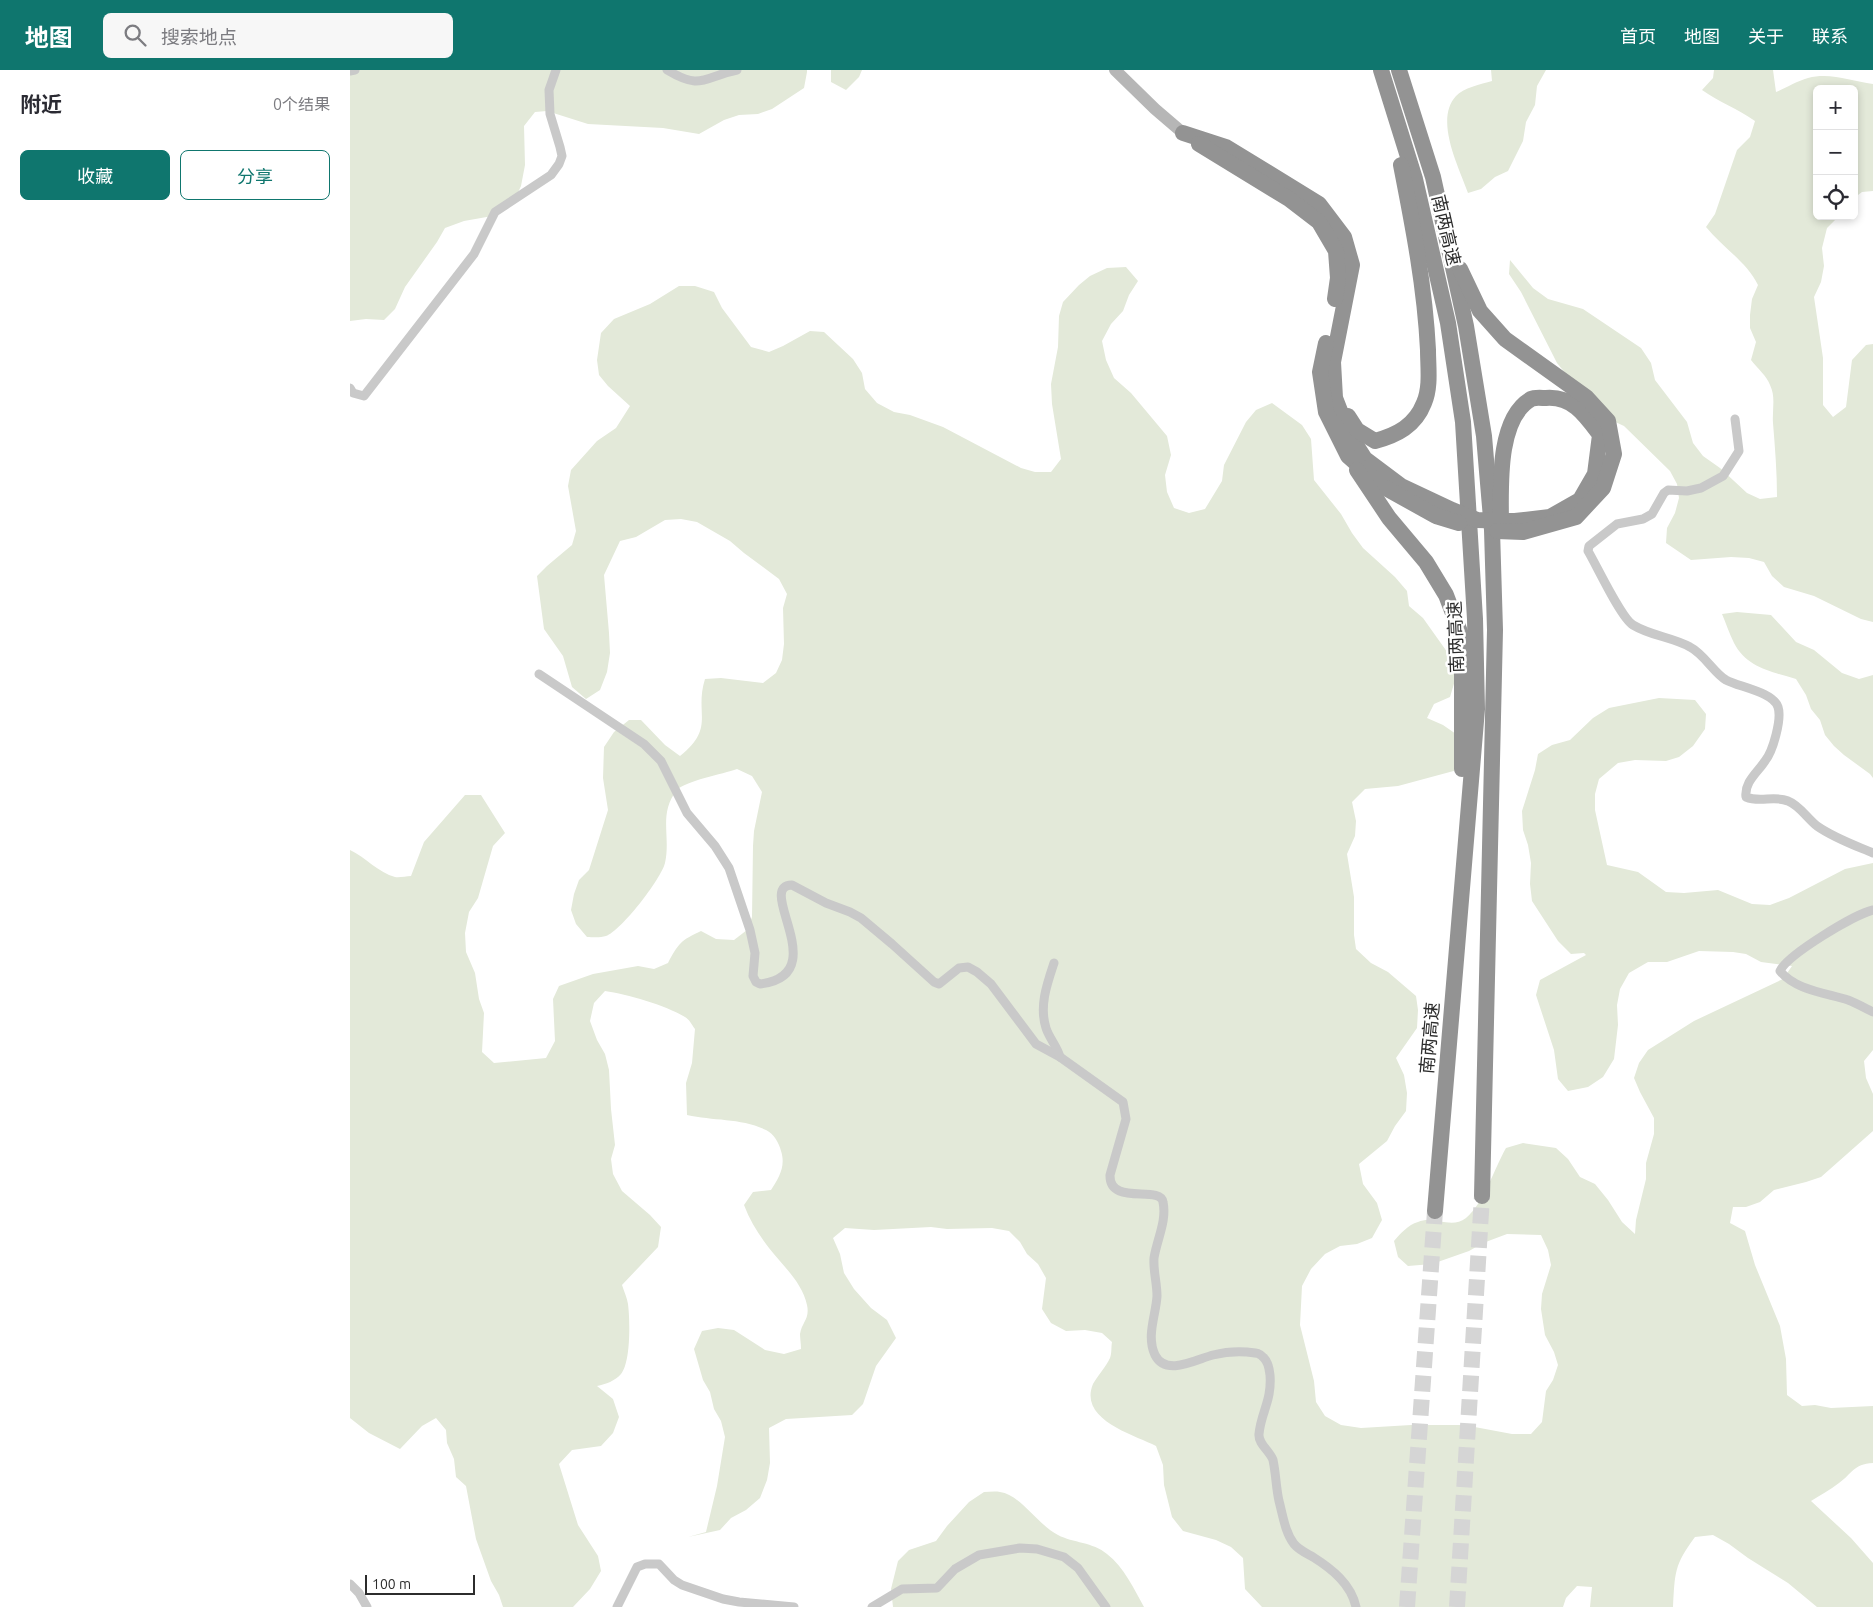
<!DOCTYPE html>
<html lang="zh">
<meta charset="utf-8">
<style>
:root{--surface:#fff;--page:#f7f7f7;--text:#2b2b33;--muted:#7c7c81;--line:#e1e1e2;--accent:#0f766e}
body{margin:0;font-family:Ubuntu,"Noto Sans SC",sans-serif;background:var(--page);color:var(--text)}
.controls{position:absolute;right:15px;top:15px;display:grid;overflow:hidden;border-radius:8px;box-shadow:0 2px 8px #0003}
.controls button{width:45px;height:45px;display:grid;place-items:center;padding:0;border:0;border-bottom:1px solid var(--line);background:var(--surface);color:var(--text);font:25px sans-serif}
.scale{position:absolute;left:15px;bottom:12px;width:110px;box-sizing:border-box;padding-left:5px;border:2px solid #2c2c2c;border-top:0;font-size:14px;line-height:18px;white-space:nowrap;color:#2c2c2c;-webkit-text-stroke:4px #fff;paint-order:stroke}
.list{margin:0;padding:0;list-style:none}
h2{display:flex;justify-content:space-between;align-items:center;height:65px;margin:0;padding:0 20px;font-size:21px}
h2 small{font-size:16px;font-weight:400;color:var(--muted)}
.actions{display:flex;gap:10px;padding:15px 20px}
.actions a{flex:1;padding:11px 0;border:1px solid var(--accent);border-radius:8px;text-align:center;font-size:18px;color:var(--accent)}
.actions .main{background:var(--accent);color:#fff}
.icon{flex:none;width:28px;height:28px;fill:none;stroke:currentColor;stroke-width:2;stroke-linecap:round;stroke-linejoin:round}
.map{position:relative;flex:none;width:1523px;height:1537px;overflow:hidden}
header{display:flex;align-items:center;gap:30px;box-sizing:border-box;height:70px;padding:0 25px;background:var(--accent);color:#fff}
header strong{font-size:24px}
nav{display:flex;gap:28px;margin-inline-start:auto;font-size:18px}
.search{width:350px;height:45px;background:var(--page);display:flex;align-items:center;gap:12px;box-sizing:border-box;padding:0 18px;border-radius:8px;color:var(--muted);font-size:19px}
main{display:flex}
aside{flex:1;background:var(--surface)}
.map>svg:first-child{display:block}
</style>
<header>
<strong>地图</strong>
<div class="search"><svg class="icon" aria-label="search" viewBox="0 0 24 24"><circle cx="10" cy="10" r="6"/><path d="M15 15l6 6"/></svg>搜索地点</div>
<nav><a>首页</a><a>地图</a><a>关于</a><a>联系</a></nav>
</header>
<main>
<aside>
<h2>附近<small>0个结果</small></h2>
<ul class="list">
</ul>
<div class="actions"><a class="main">收藏</a><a>分享</a></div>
</aside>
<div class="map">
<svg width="1523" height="1537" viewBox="0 0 1523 1537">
<rect width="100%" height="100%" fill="#fff"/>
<g fill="#e3e9d9">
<path d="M0,0H457V2L454,18L422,39L408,44L389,45L374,50L349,64L313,58L238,54L197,41L185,42L174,56L175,95L171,116L164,131L148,145L114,151L95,158L87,172L55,217L45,239L34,250L16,249L0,251Z"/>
<path d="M481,0H512L509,7L496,20L481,12Z"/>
<path d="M1141,0H1196L1187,16L1185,35L1176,52L1173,71L1158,101L1145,107L1131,119L1118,123C1109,97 1084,50 1106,26C1113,18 1131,14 1142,11Z"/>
<path d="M1364,0H1423L1426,22C1436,18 1447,11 1458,8C1480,2 1501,11 1523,14V121L1512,122L1504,128V19H1467V146H1489L1477,158L1472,178L1474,196L1471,212L1464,227L1473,288V335L1483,347L1496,337L1502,290L1516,275L1523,274V552L1511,549L1464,526L1434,517L1422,506L1414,492L1399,488L1381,487L1341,490L1316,473L1317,458L1325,443L1329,428L1327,414L1320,401L1274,356L1261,350L1216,304L1207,293L1171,222L1159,204L1160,190L1183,218L1198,229L1233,239L1291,278L1301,293L1305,310L1337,352L1343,373L1353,386L1370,398L1397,423L1410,429L1427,427C1427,402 1425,378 1423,353C1422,340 1426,327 1420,315C1417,306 1407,298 1401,290L1406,272L1400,258V245L1402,229L1408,215C1397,192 1372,177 1356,157L1365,144L1387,80L1400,67L1405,51C1388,39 1369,32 1352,20L1363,8Z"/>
<path d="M776,197L788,211L779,225L773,241L761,254L752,271L756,290L764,308L781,323L817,366L821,385L815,405L817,422L824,438L839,443L855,439L872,411L874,395L896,352L906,340L922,333L952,355L961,369L964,410L991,444L1002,463L1013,478L1045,507L1057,521L1059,536L1073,548L1100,586L1106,607L1100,627L1084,634L1077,648L1093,655L1106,664L1111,699L1048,716L1015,719L1002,732L1006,751L1005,766L997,784L1004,827V865L1006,879L1021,893L1038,902L1066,926L1068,940L1067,958L1046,988L1054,1005L1057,1023L1056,1041L1045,1056L1037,1071L1009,1094L1013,1114L1027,1133L1032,1150L1022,1168L1007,1174L990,1176L975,1184L961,1199L952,1216L950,1255L964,1311L966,1332L975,1346L991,1355L1011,1358L1061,1355H1114L1162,1364H1181L1192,1352L1196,1321L1203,1310L1208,1295L1204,1282L1195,1265L1191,1239L1192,1224L1201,1195L1198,1180L1191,1165L1157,1164L1133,1173L1119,1181L1082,1194L1058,1196L1048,1187L1044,1171C1051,1163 1058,1155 1068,1152C1084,1145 1101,1160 1116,1148C1134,1133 1144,1099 1156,1078L1173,1073L1206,1078L1218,1089L1230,1107L1245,1114L1258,1130L1272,1152L1285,1164L1286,1150L1296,1109V1093L1304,1064V1048L1290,1022L1284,1008L1289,993L1298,980L1344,951L1433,909L1442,896L1411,892L1396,884L1383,882L1349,881L1317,892H1298L1279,903L1270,919L1267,935L1268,955L1264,989L1253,1007L1238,1017L1218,1021L1208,1009L1204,980L1186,925L1190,910L1236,885L1234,883L1221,884L1208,871L1182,831L1180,814L1181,793L1178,775L1173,760L1172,741L1185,700L1188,684L1202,675L1220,670L1243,648L1259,638L1309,628L1345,630L1356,644L1355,659L1343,676L1329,687L1316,691L1285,690L1268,693L1249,709L1245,724V740L1257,795L1288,802L1316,822L1334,823L1368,820L1402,834L1420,835L1439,828L1495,799L1523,793V980L1514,991L1516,1008L1523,1024V1061L1471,1107L1456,1112L1424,1120L1410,1132L1396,1137H1383L1380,1153L1395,1161L1405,1195L1430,1256L1436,1289L1437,1325L1452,1336L1465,1335L1481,1338L1523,1336V1393C1503,1394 1502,1404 1489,1413C1480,1420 1470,1425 1461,1431L1501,1468L1523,1493V1537H1467L1438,1513L1398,1488L1379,1474L1363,1465L1345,1467C1324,1495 1325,1503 1323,1537H1240L1242,1517L1227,1516L1216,1528L1213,1537H912L895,1519L893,1488L881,1477L866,1470L833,1461L822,1447L814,1415L813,1395L806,1376C785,1365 728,1350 743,1314C748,1305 756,1297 760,1288C762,1283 761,1277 762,1272L752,1263L735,1260L716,1261L701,1253L692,1239L696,1208L688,1194L677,1184L670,1172L659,1161L642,1158L597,1159L581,1157L524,1160L495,1158L483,1168L490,1184L494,1203L504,1219L521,1238L537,1250L546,1268L526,1296L513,1334L502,1345L436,1349L419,1358L420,1393L417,1410L410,1428L396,1440L381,1448L370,1460L338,1467L356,1462L367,1416L375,1367L371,1351L364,1339L360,1322L353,1310L344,1279L352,1261L368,1258L384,1260L415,1280L434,1284L451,1279C451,1274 450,1268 450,1264C452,1252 460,1249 457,1235C452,1212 433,1196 419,1178C409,1165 400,1151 394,1135L403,1122L421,1120C429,1108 436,1096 431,1081C429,1073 424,1064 416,1060C392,1048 363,1051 337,1045L336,1013L342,993L345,959C342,955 339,949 335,947C315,935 277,924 255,921L244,933L240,951L247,970L255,984L259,1000L261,1039L265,1075L261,1089L263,1104L272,1121L300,1145L311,1157L308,1177L272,1215C274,1221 277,1228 278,1234C280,1249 281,1292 271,1304C265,1311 256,1314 247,1316L263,1329L269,1347L263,1363L251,1376L222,1380L209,1394L228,1455L248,1486L251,1501L240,1519L223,1537H153L149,1525L141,1511L126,1469L116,1416L106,1407L104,1389L97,1373L96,1360L86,1348L72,1356L50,1379L19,1363L0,1348V780C15,787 29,803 45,807C49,808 56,806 61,806L74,772L115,725H131L155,763L143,776L128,828L119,842L115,863L116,882L125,903L129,929L134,943L132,982L144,993L196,988L205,971L203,929L209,916L243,904L288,896L304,899L318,893C328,874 331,870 351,861L366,869L384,870L397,860L402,847L403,776L404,761L412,722L402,706L387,699C373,704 335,711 327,720C308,744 321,766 315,793C311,809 271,861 256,866C250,868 242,867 237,867L226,854L221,840L224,824L229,810L239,800L258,740L253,708L254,677L264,662L279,650H291L315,675L330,686C366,657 344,644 355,609L371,608L413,613L426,603L432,590L434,574L433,538L437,524L429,509L394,483L380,471L347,452L331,449L315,450L286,467L270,471L254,505L259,563L260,583L257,602L250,620L236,629L222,617L213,586L194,559L187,506L197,496L222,475L226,461L218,416L221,400L247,371L266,358L280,336L258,316L249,305L247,290L251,263L264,249L300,234L329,216H345L364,222L372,238L401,277L419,282L433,276L460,261L474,262L503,289L512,303L515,319L527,333L544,342L560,345L593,357L671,398L685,402H701L711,389L702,334L701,314L708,277L709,246L713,232L729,215L740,206L757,198Z"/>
<path d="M1387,542L1421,545L1446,572L1464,580L1492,603L1509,609L1523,605V708L1520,704L1494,685L1484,676L1475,665L1470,650L1461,639L1456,625L1446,609C1422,602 1396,597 1384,573C1379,563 1376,553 1372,544Z"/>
<path d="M634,1422C639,1422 645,1421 650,1422C671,1425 688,1455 708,1465C723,1473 743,1472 757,1484C774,1497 784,1519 794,1537H543L541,1519L548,1491L559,1480L586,1471L597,1456L619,1432Z"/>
</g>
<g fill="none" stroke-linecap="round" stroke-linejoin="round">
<g stroke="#d5d5d5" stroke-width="16" stroke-dasharray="16 8" stroke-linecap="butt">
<path d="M1057,1537L1085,1141"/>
<path d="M1107,1537L1132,1126"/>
</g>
<g stroke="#c9c9c9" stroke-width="9">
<path d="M317,0C352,21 353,7 387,0"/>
<path d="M0,1L5,0"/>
<path d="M0,318L3,323L14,326L124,184L145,142L201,105L209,94L212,86L210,77L200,44L199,20L206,0"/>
<path d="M1385,349L1389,381L1373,406L1351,418L1337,421L1318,420L1314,423L1302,444L1293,449L1267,454L1239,476L1238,481C1247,496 1271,548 1283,555C1301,566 1322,567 1340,577C1354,584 1364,603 1376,610C1389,617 1423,622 1428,637C1432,649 1423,681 1415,691C1408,702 1394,712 1396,727C1410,733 1424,725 1438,731C1449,735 1457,748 1467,756C1484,768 1504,775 1523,783"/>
<path d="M189,604L294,674L311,691L337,743L365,776L379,798L400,860L405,883L403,906L406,912L410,914C485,905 404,816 442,815L476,833L500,842L511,848L542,874L584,912L589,914L609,898L618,897L627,902L641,914L686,974L710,987L773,1032L776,1049L760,1105C759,1136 810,1115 813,1132C817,1151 807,1169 804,1188C803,1200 807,1213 807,1226C806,1245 796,1266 805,1285C816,1307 847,1289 863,1285C875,1282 885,1281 897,1282C904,1283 909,1282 914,1288C919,1293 919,1299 920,1305C922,1331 911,1342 909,1364C908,1374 920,1381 923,1390C926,1404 926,1418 929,1431C933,1446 935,1462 944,1474C949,1480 956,1483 963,1487C982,1499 1001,1514 1006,1537"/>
<path d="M1523,840C1505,844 1437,885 1430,901C1445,920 1476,923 1498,930C1506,933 1515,938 1523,942"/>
<path d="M704,893C697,914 689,936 696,958C699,968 707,976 710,987"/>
<path d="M0,1514L9,1523L17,1537"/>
<path d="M267,1537L287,1497L295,1494H309L324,1510L332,1515L373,1529L389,1532L444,1537"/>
<path d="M522,1537L552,1519L587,1518L605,1499L629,1485L670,1478L687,1479L714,1487L728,1498L756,1537"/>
</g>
<path stroke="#b6b6b6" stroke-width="12" d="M765,0L805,39L833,63"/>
<g stroke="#939393" stroke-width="16">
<path d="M1031,0L1065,109L1098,253L1113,352L1125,549L1127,639L1085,1141"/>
<path d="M1049,0L1083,107L1116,256L1134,366L1142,460L1145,560L1132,1126"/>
<path d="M833,63L876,77L969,134L994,167L1002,195L983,292L985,328L999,364L1015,389L1051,416L1102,440L1127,450L1165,451L1200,447L1230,430L1245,404L1250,365C1236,346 1223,326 1196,328C1192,328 1185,327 1181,329C1146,349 1151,421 1151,456"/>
<path d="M849,74L939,129L969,152L986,181L988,208L985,229"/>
<path d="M1110,199L1130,241L1155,269L1236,327L1258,351L1264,384L1253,418L1226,447L1173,462L1147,461"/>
<path d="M976,273L970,302L976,342L998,386L1032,416L1086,446L1109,453"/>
<path d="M998,346L1007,360L1025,371C1047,365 1065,356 1074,333C1081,317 1078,297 1078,280C1075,218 1063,156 1051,95"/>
<path d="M1007,400L1039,448L1076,492L1096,525L1112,567V699"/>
</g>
</g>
<g text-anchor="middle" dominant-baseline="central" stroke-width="5" stroke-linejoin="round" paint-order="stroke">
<g font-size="18" fill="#2c2c2c" stroke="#fff">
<text transform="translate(1097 160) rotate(77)">南两高速</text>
<text transform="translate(1105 567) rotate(-92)">南两高速</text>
<text transform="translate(1079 968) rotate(-85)">南两高速</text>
</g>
</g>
</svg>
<div class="controls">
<button>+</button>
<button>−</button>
<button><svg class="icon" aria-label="locate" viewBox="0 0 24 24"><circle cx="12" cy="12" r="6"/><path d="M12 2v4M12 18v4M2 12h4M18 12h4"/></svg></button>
</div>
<div class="scale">100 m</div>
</div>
</main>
